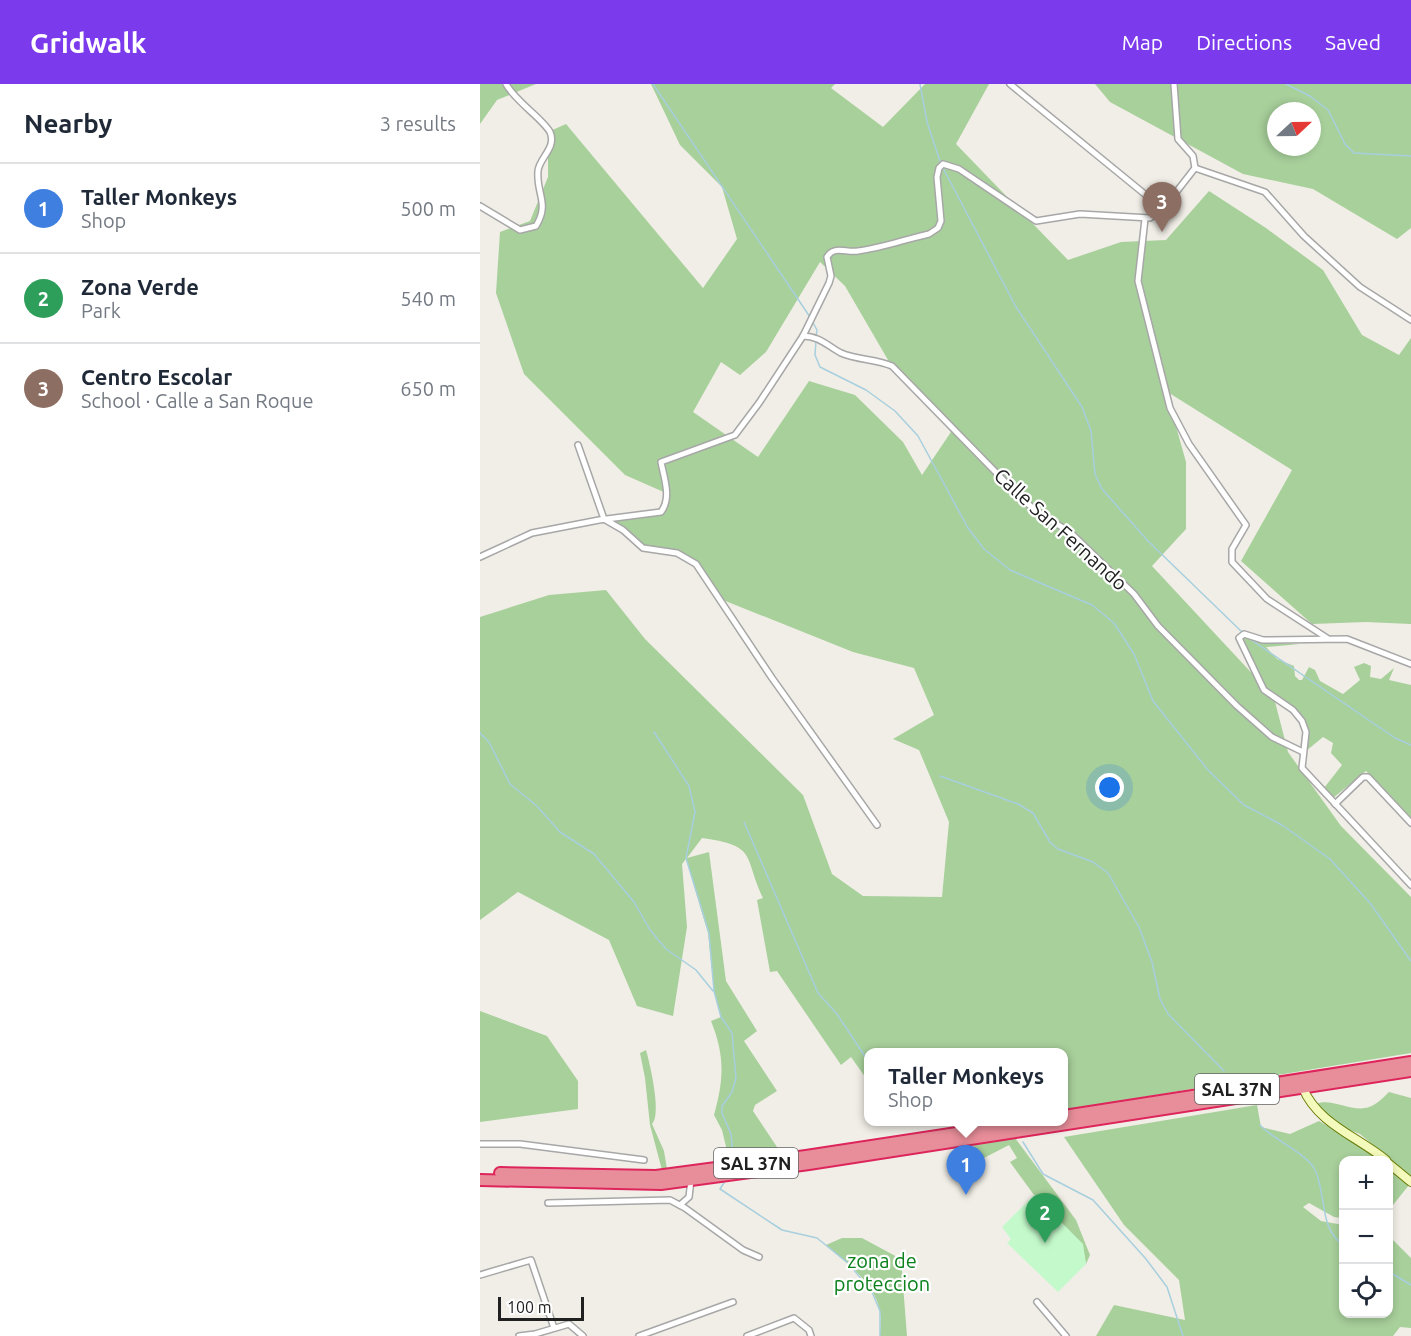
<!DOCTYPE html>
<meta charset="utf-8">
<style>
:root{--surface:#fff;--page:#f6f6f7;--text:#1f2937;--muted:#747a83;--line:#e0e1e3;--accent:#7c3aed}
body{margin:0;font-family:Ubuntu,sans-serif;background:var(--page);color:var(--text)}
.controls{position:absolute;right:18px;bottom:18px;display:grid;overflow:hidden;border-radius:12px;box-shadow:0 3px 9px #0003}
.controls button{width:54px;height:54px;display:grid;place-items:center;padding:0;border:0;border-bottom:2px solid var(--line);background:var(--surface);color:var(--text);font:30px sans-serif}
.compass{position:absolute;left:787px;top:18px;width:54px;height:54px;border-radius:50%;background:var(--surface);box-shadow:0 3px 9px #0003;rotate:68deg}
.scale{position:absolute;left:18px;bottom:15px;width:86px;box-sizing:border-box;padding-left:6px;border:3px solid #202020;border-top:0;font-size:16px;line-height:21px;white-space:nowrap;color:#202020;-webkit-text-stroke:4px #fff;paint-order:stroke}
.you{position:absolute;left:630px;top:704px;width:21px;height:21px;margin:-15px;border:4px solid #fff;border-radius:50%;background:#1a73e8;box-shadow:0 0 0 9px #1a73e833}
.badge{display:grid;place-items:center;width:39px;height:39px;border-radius:50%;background:var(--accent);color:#fff;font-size:20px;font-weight:700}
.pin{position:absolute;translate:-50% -50px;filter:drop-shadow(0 2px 3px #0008)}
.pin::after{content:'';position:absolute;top:32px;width:21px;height:18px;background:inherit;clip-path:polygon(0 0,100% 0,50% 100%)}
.popup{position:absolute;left:384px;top:964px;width:204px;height:78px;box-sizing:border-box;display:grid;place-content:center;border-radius:12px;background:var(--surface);filter:drop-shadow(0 2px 4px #0005);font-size:20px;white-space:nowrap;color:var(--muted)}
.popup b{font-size:22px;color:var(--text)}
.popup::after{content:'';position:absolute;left:50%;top:100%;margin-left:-12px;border:12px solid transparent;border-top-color:var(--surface)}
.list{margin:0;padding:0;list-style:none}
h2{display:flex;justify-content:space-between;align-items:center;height:78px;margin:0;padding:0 24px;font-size:26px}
h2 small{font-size:20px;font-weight:400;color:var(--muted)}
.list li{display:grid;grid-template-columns:39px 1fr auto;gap:18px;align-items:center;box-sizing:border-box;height:90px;padding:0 24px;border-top:2px solid var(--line)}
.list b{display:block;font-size:22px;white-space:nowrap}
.list p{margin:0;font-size:20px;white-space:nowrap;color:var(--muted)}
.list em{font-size:20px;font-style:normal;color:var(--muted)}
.icon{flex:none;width:33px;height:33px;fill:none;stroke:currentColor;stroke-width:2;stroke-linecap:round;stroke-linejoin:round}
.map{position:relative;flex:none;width:931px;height:1252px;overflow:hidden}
header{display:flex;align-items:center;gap:36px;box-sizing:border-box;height:84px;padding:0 30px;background:var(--accent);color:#fff}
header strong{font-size:28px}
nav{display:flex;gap:33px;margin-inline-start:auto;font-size:21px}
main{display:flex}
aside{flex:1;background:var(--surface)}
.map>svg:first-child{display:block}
</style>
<header>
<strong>Gridwalk</strong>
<nav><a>Map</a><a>Directions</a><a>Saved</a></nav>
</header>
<main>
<aside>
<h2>Nearby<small>3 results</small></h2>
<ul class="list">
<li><span class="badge" style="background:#3f7fe0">1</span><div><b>Taller Monkeys</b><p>Shop</p></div><em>500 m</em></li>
<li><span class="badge" style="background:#2e9e5b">2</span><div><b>Zona Verde</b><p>Park</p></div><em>540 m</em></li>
<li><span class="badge" style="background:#8d6e63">3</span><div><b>Centro Escolar</b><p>School · Calle a San Roque</p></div><em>650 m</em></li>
</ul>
</aside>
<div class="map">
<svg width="931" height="1252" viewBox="0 0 931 1252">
<rect width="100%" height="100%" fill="#f1eee7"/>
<g fill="#a8d09b" fill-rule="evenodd">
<path d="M0,0H56L17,16L0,40Z"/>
<path d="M171,0H355L351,4L403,43L445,0H509L476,60L588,176L641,158L686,156L729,107L786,144L843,186L882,251L919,271L931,254V540L886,538L832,540L761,477L812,386L686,307L706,378V445L672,482L780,598L762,557L764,553L789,559L820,560L786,563L797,575L814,582L815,592L819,596H822L829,583L835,586L840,597L863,610L880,596L874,583L884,579L891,582L890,593L901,595L914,584L909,596L931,601V736L886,687L853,714L844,704L862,681L851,669L853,659L843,653L826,667C830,629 822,630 793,610L808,668L861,742L931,813V969L584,1026V968H388V997L371,973L361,981L297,887L290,888L277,816L283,814C263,771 278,762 222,754L207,774L229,768L246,897L277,947L264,957L297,1007L275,1021L273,1027L299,1066L249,1075L242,1046L234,1031C244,995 245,972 231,937L241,933L234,907L228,849L206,775L202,780L207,843L193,932L157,922L129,856L38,808L0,836V533L69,511L126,506L165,555L323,711L352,790L383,812L462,813L469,738L439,666L413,655L454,631L434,584L373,568L238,514L216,480L205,472L163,464L124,435L181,428L186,409L145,391L44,290L16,209L20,148L50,137L68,93V48L86,40L223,204L257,155L242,103L200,61ZM340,178L365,202L415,288L475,342L442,391L423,358L375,311L329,297L278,373L213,328L241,278L260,291L286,268Z"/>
<path d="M615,0H931V144L917,155L833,105L763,90L630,18ZM796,27H832V63H796Z"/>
<path d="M0,927L67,952L98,997V1025L0,1038Z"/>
<path d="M166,966C170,980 182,1031 172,1040L184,1067L187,1085L182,1086L170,1041L165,994L160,969Z"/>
<path d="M909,1008L931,1014V1093L880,1050L856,1041L836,1020C851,1013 872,1029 889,1023C896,1021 904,1013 909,1008Z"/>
<path d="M777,1021L781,1043L810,1050L839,1037L889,1066L901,1076H864L863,1134L854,1133L829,1119L823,1123L841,1137L863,1141L864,1230H908L909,1152L931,1174V1244L920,1243L913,1252H616L634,1221L705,1236L699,1196L644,1141L584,1053Z"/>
<path d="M535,1054L596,1136L610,1171L606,1180L602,1160L554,1111L530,1078L537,1074L529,1061L502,1075L492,1059Z"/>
<path d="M908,1083L929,1101L909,1126H908Z"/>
<path d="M362,1154H382L421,1175L427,1252H400C400,1244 402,1235 400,1228C396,1200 366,1178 346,1161Z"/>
</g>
<path fill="#c4facb" d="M554,1111L603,1160L606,1180L578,1208L527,1159L531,1155L522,1143Z"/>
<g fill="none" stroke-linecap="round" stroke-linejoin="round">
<g stroke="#a7cfde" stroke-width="1.5">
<path d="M173,0L330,233"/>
<path d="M440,0L447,38L461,80"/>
<path d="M806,0L830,12L848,26L865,60L874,69L931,72"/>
<path d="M463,84L536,223L602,323L611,347L615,390L622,405L668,457L762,548"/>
<path d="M332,237L337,246L336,253"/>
<path d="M336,257L335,271L340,283L386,306L415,327L438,352L488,444L504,465L530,486L612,521L634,539L654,570L673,617L728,686L764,721L802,741L850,775L890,819L931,877"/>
<path d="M770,555L915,654L931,661"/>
<path d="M174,648L209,702L215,728L206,774L229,849L234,907L241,933L252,949L256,994L252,1008L242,1022V1029L251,1050L254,1078"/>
<path d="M0,649L9,658L30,700L57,722L80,748L114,770L154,818L170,846L186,865L216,886L233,907"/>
<path d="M460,692L538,720L553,729L570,758L578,765L613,778L628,789L659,843L672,878L680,915L688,930L744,987"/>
<path d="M264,738L338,909L357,930L388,977"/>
<path d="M780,1041C794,1056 825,1069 834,1084C847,1107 838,1146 864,1161"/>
<path d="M543,1058L563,1090L613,1116L666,1175L687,1203L703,1252"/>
<path d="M245,1097L240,1105L302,1146L337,1154L369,1180L392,1208L400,1227V1252"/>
<path d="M908,1187L931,1201"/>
</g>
<defs>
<g id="street">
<path d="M530,0L683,125"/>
<path d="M694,0L698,55L713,72L715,84"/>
<path d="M0,122L40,146L56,142C70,119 56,110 58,87C59,74 77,64 70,48C62,34 36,18 26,0"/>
<path d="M665,135L658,197L690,324L709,360L766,441L752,465V478L787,515L847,554"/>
<path d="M323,252C339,252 348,262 361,269C377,276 396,275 412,282L540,413L555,426L591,449L654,510L678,542L757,622L792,653L823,668"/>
<path d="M98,361L124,435L143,446L163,464L197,469L216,480L292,594L397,741"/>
<path d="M0,473L52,449L119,436L181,428C192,414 184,394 181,378L255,351L279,319L323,252L349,199L351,192L347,173C354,161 366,169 378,167C402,164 426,155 449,150L458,144L461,137L457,93L459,84L463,80L479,85L556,137L600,130L670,134L683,125L715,84L785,108L824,152L880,203L931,236"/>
<path d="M931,580L867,555L783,556L764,550L759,554L784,606L813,626L822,637L826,648L822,684L931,801"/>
<path d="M855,720L883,693H888L931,739"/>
<path d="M0,1060H40L164,1076"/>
<path d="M68,1119L190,1116L205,1124L263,1166L279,1173"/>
<path d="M200,1121L209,1113L211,1096"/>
<path d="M0,1191L51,1176L74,1244"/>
<path d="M557,1218L586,1252"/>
<path d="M39,1252L55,1250L89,1240L103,1252"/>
<path d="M159,1252L253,1218"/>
<path d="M267,1252L314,1234L329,1246L331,1252"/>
</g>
<g id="secondary">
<path d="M823,1004C837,1039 878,1053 906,1076"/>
<path d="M908,1079L931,1098"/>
</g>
<g id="highway">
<path d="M584,1032L931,978"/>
<path d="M20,1089L176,1092L326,1072L549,1038"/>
<path d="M0,1096L181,1100L329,1080L931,987"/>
</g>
</defs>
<use href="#street" stroke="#a7a7a7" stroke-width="8"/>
<use href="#secondary" stroke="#677a04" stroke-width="10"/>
<use href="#highway" stroke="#dd255b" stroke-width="14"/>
<use href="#street" stroke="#fff" stroke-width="5"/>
<use href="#secondary" stroke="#f4fabb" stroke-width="8"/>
<use href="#highway" stroke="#e88e9a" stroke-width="10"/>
</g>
<g text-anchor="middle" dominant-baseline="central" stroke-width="4.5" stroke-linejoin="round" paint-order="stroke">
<g fill="#fff" stroke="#636363" stroke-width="1.5">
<rect x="715" y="990" width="84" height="30" rx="4.5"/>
<rect x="234" y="1064" width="84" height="30" rx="4.5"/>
</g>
<g font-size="18" font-weight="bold" fill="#202020">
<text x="757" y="1005">SAL 37N</text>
<text x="276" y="1079">SAL 37N</text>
</g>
<g font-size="20" fill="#202020" stroke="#fff">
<text transform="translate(581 445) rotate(42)">Calle San Fernando</text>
</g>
<g font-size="20" fill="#0b811b" stroke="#fff">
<text x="402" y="1176">zona de<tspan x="402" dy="23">proteccion</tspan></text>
</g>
</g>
</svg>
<div class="controls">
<button>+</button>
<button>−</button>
<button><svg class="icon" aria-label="locate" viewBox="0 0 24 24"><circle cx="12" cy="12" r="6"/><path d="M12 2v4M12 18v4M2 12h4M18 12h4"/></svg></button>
</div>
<svg class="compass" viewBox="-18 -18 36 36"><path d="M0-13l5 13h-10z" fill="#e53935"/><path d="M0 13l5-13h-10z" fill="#747a83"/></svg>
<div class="scale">100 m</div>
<div class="you"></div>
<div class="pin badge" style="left:486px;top:1111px;background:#3f7fe0">1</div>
<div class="popup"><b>Taller Monkeys</b>Shop</div>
<div class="pin badge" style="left:565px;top:1159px;background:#2e9e5b">2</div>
<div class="pin badge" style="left:682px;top:148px;background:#8d6e63">3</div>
</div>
</main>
